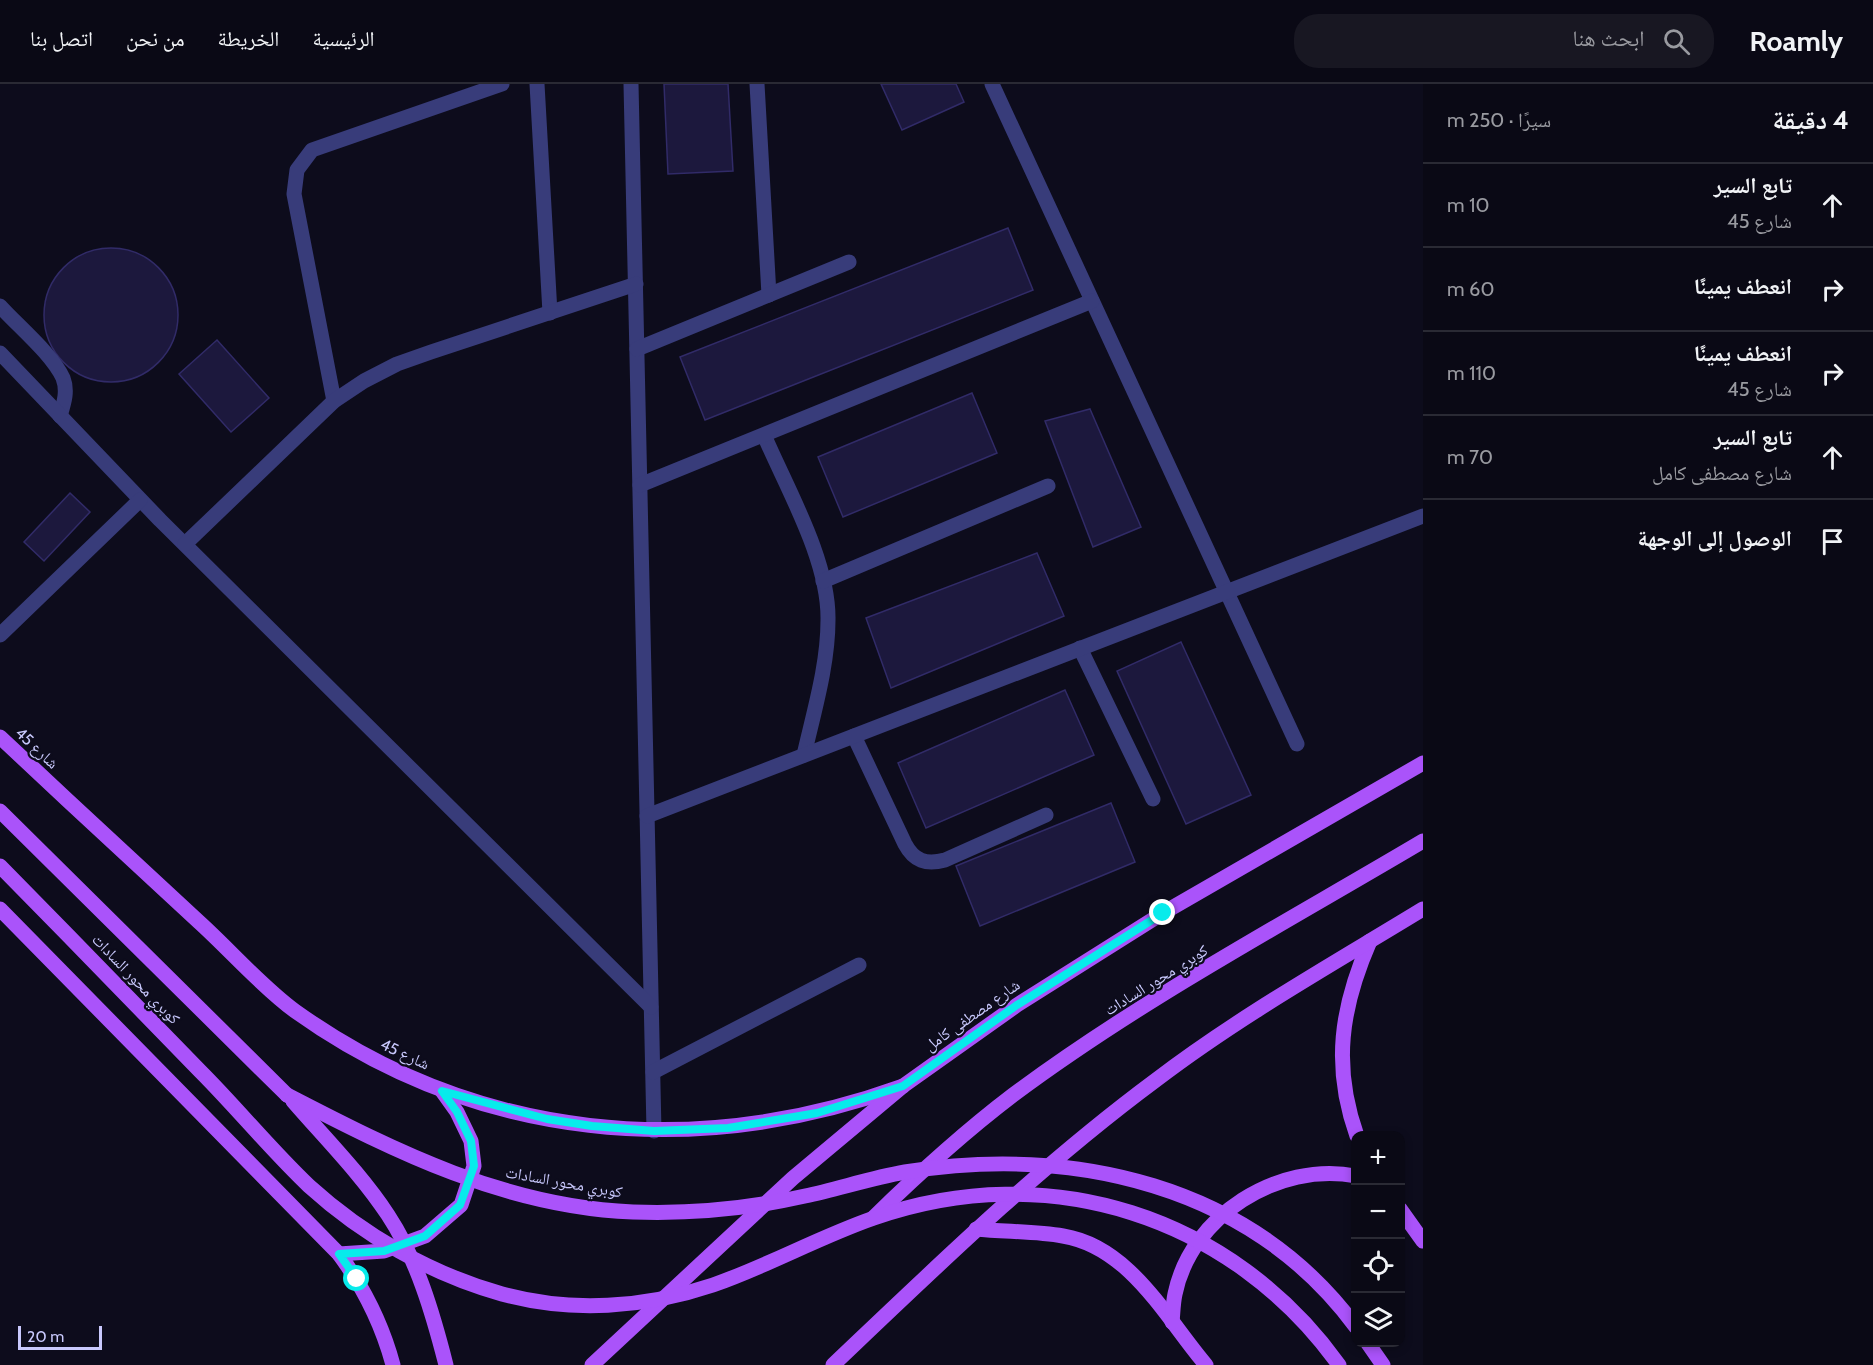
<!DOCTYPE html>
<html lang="ar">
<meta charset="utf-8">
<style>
:root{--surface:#0a0915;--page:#181722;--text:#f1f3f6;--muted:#999aa0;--line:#2a2a34}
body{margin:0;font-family:Cabin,"Noto Naskh Arabic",sans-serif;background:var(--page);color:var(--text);direction:rtl}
.controls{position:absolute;right:18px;bottom:18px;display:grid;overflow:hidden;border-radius:12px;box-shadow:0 3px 9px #0003}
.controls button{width:54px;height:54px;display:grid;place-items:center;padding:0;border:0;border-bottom:2px solid var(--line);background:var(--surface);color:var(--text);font:30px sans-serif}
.scale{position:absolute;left:18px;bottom:15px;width:84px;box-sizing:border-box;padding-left:6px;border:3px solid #c9c9fd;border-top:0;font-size:16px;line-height:21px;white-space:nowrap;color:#c9c9fd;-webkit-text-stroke:4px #0d0c1c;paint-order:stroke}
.stop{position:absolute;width:18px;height:18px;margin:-14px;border:4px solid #07ebeb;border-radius:50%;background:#fff}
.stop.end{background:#07ebeb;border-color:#fff;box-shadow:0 2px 6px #0008}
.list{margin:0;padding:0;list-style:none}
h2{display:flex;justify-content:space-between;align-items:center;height:78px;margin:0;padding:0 24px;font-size:26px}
h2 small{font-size:20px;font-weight:400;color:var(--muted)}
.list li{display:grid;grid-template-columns:39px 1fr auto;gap:18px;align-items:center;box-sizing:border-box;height:84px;padding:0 24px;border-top:2px solid var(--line)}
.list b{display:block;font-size:22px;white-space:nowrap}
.list p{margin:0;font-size:20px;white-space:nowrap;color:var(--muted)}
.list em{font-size:20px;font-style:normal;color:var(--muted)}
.icon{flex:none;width:33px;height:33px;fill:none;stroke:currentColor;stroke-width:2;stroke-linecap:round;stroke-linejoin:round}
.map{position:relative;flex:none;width:1423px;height:1281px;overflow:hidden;direction:ltr}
header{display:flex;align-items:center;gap:36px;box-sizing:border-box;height:84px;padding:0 30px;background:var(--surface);border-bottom:2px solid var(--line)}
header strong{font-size:28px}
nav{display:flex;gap:33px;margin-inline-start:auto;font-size:21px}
.search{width:420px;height:54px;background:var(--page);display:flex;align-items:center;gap:15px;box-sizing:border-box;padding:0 21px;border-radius:24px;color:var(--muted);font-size:22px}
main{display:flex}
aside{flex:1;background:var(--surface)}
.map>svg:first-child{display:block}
</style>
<header>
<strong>Roamly</strong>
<div class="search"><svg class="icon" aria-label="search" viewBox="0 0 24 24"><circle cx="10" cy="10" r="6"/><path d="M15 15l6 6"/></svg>ابحث هنا</div>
<nav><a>الرئيسية</a><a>الخريطة</a><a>من نحن</a><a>اتصل بنا</a></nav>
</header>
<main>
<aside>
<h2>4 دقيقة<small>سيرًا · 250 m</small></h2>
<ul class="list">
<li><svg class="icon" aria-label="ahead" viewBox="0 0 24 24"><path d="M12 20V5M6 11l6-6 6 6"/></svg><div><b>تابع السير</b><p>شارع 45</p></div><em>10 m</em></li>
<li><svg class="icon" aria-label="right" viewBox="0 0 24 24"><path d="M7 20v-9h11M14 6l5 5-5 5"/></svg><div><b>انعطف يمينًا</b></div><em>60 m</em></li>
<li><svg class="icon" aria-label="right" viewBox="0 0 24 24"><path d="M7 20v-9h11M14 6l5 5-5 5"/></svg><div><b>انعطف يمينًا</b><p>شارع 45</p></div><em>110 m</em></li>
<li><svg class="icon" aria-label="ahead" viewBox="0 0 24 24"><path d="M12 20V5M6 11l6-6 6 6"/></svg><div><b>تابع السير</b><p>شارع مصطفى كامل</p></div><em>70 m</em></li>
<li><svg class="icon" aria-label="arrive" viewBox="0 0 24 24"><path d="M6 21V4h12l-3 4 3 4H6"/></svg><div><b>الوصول إلى الوجهة</b></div></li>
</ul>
</aside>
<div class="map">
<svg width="1423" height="1281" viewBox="0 0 1423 1281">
<rect width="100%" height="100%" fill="#0d0c1c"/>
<g fill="#1c183d" stroke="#312b68" stroke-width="1.5">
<path d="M664,0H728L733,87L668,90Z"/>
<path d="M881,0H956L964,18L902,46Z"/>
<path d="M1008,144L1033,206L705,336L680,273Z"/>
<circle cx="111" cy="231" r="67"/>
<path d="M217,256L269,314L231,348L179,290Z"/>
<path d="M972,309L997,369L843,433L818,373Z"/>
<path d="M1090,325L1141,443L1093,463L1045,337Z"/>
<path d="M70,409L90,428L44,477L24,458Z"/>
<path d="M1037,469L1064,532L891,604L866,534Z"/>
<path d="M1181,558L1251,711L1186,740L1117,587Z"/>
<path d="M1065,606L1094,671L926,744L898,679Z"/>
<path d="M1111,719L1135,778L980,842L956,782Z"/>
</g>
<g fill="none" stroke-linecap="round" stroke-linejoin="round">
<g stroke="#383c7a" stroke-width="15">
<path d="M537,0L550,229"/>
<path d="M631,0L654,1047"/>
<path d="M757,0L769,211"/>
<path d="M992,0L1297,660"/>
<path d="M0,222C18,242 52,270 63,294C68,307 64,319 60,332"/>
<path d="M637,265L849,178"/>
<path d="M0,269L160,436L651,923"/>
<path d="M334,317L294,110L297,86L312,66L502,0"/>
<path d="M764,351C787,405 829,476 828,536C828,581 814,627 804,671"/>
<path d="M640,401L1092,217"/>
<path d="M185,460L334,317L364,297L397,280L431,268L636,200"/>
<path d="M823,497L1048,402"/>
<path d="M0,551L140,416"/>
<path d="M1080,564L1153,715"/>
<path d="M854,652L905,760C914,777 926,781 945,776L1046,731"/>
<path d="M647,732L1423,432"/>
<path d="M653,988L859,881"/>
</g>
<g stroke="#aa53fa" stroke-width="15">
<path d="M0,653C66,715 133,777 199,838C231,867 261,902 295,927C477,1057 695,1077 903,1002"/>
<path d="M0,727L287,1011"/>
<path d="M0,825L339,1170C364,1204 382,1240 393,1281"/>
<path d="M1357,1052C1332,982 1341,923 1370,857"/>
<path d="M1400,1125L1423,1157"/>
<path d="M873,1134C917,1091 963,1049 1013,1011C1142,915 1285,839 1423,757"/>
<path d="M976,1145C1005,1148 1035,1147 1063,1152C1130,1163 1166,1234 1206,1281"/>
<path d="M339,1170L384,1167L425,1152L461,1121L474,1082L471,1057L457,1028L442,1007"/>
<path d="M1172,1238C1173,1229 1173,1219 1175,1210C1191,1132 1278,1077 1356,1092"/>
<path d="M1367,1258L1383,1281"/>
<path d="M592,1281L793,1094L903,1002L1017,921L1163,829L1423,679"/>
<path d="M833,1281C937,1182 1040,1082 1156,996C1240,932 1333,880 1423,825"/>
</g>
<g stroke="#aa53fa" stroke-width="15">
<path d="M0,782C67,850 133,918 200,987C237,1024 271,1066 309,1102C364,1152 431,1190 502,1210C571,1229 645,1224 713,1201C768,1182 819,1153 874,1134C1048,1073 1232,1132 1339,1281"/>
<path d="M287,1011C397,1068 506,1123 633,1128C691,1130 748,1125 805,1112C838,1105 871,1094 905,1088C1072,1061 1250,1100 1356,1243"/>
<path d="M293,1017C325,1054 361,1090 388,1131C417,1175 433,1230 446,1281"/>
</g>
</g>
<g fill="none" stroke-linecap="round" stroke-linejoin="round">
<path stroke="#07ebeb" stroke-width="8" d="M357,1195L339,1170L384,1167L425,1152L460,1121L474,1082L471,1057L457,1028L442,1007L547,1035L592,1042L654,1047L728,1044L817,1029L903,1002L1017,921L1163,829"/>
</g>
<g text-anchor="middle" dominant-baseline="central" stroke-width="4.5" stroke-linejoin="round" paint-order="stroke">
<g font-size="16" fill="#c9c9fd" stroke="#0d0c1c">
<text transform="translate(37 664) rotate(43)">شارع 45</text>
<text transform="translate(136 895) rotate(46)">كوبري محور السادات</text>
<text transform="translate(1156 896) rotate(-32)">كوبري محور السادات</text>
<text transform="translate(972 931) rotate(-35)">شارع مصطفى كامل</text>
<text transform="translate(405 970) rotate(25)">شارع 45</text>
<text transform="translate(564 1098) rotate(10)">كوبري محور السادات</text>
</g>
</g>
</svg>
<div class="controls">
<button>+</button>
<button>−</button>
<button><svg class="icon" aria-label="locate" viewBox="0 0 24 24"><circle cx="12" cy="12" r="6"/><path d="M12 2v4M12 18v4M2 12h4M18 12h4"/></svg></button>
<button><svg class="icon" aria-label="layers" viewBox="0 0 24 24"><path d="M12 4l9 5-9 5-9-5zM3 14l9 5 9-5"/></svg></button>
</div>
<div class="scale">20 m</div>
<div class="stop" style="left:357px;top:1195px"></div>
<div class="stop end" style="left:1163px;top:829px"></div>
</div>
</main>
